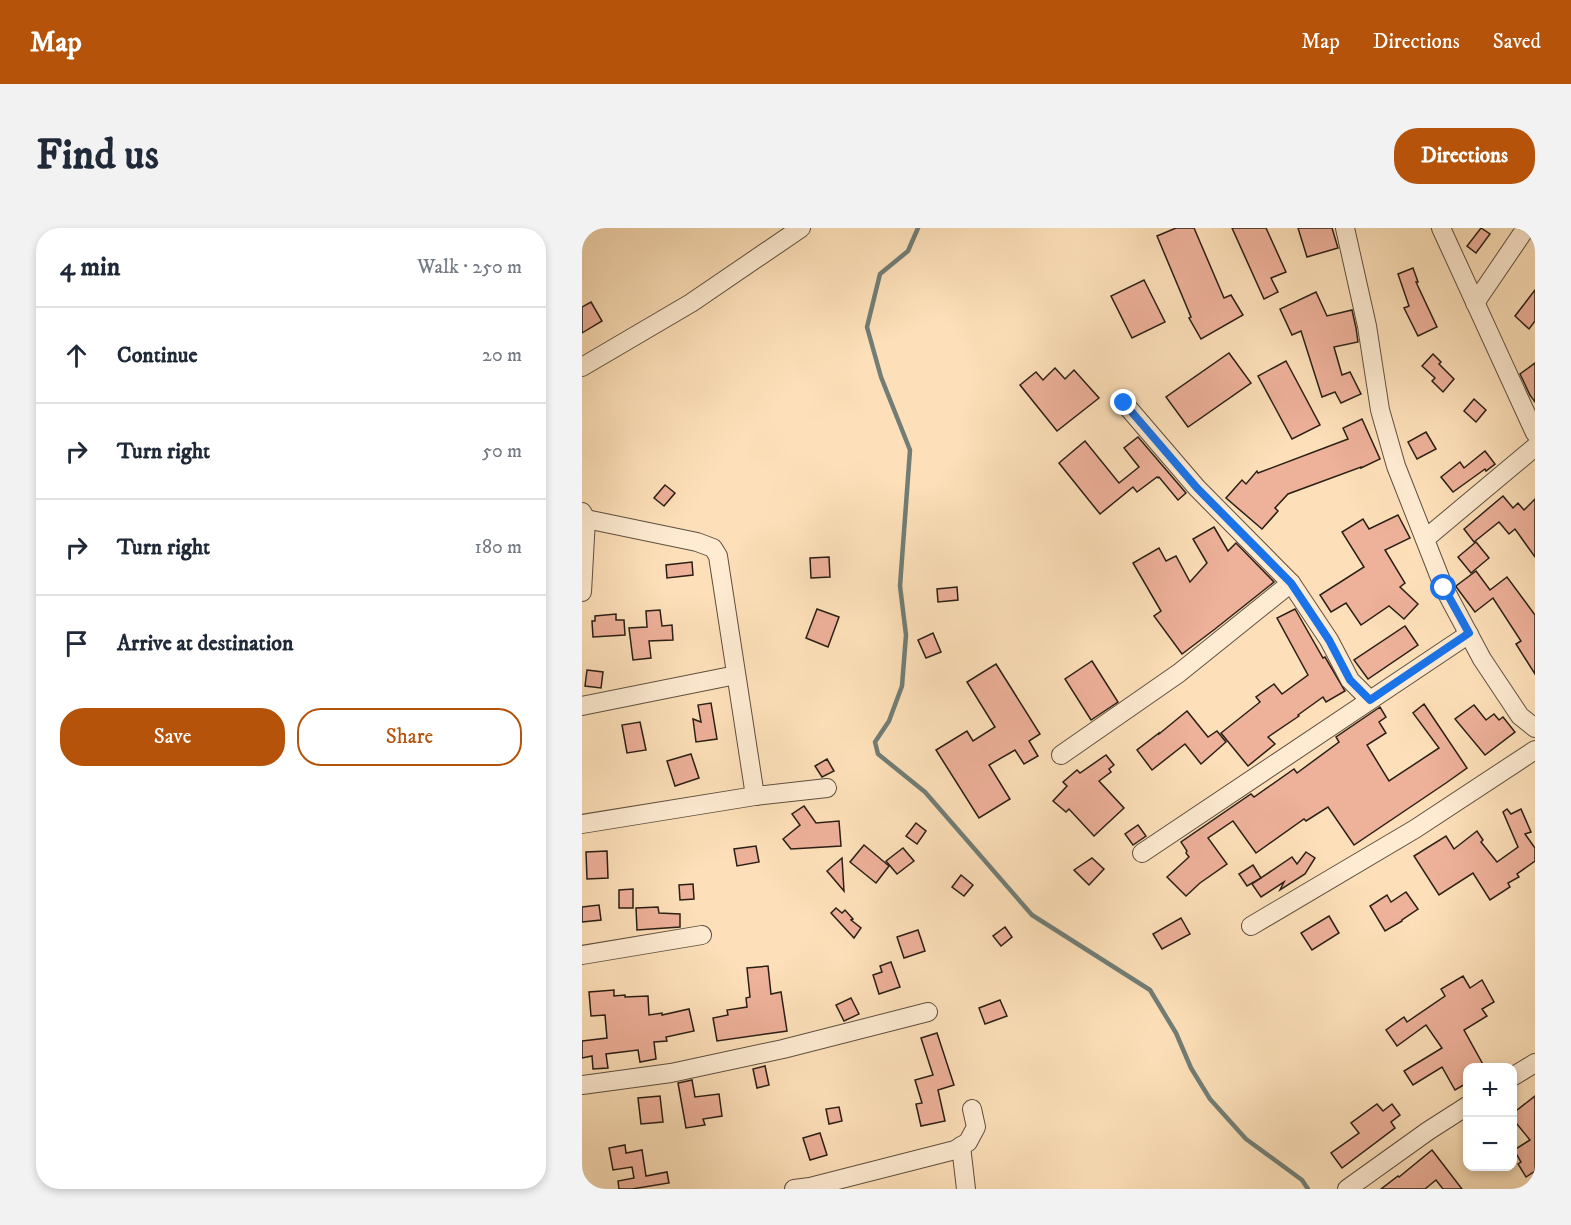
<!DOCTYPE html>
<meta charset="utf-8">
<style>
:root{--surface:#fff;--page:#f2f2f3;--text:#1f2937;--muted:#747a83;--line:#e0e1e3;--accent:#b45309}
body{margin:0;font-family:"IM FELL DW Pica",serif;background:var(--page);color:var(--text)}
.controls{position:absolute;right:18px;bottom:18px;display:grid;overflow:hidden;border-radius:12px;box-shadow:0 3px 9px #0003}
.controls button{width:54px;height:54px;display:grid;place-items:center;padding:0;border:0;border-bottom:2px solid var(--line);background:var(--surface);color:var(--text);font:30px sans-serif}
.stop{position:absolute;width:18px;height:18px;margin:-14px;border:4px solid #1a73e8;border-radius:50%;background:#fff}
.stop.end{background:#1a73e8;border-color:#fff;box-shadow:0 2px 6px #0008}
.list{margin:0;padding:0;list-style:none}
h2{display:flex;justify-content:space-between;align-items:center;height:78px;margin:0;padding:0 24px;font-size:26px}
h2 small{font-size:20px;font-weight:400;color:var(--muted)}
.list li{display:grid;grid-template-columns:39px 1fr auto;gap:18px;align-items:center;box-sizing:border-box;height:96px;padding:0 24px;border-top:2px solid var(--line)}
.list b{display:block;font-size:22px;white-space:nowrap}
.list em{font-size:20px;font-style:normal;color:var(--muted)}
.actions{display:flex;gap:12px;padding:18px 24px}
.actions a{flex:1;padding:14px 0;border:2px solid var(--accent);border-radius:24px;text-align:center;font-size:21px;color:var(--accent)}
.actions .main{background:var(--accent);color:#fff}
.icon{flex:none;width:33px;height:33px;fill:none;stroke:currentColor;stroke-width:2;stroke-linecap:round;stroke-linejoin:round}
.map{position:relative;flex:none;width:953px;height:961px;overflow:hidden;border-radius:24px}
header{display:flex;align-items:center;gap:36px;box-sizing:border-box;height:84px;padding:0 30px;background:var(--accent);color:#fff}
header strong{font-size:28px}
nav{display:flex;gap:33px;margin-inline-start:auto;font-size:21px}
.intro{display:flex;align-items:center;justify-content:space-between;box-sizing:border-box;height:144px;padding:0 36px}
h1{margin:0;font-size:42px}
.button{padding:15px 27px;border-radius:24px;background:var(--accent);color:#fff;font-size:21px;font-weight:700}
main{display:flex;gap:36px;padding:0 36px}
aside{flex:1;background:var(--surface);border-radius:24px;box-shadow:0 3px 9px #0003}
.map>svg:first-child{display:block}
</style>
<header>
<strong>Map</strong>
<nav><a>Map</a><a>Directions</a><a>Saved</a></nav>
</header>
<div class="intro"><h1>Find us</h1><a class="button">Directions</a></div>
<main>
<aside>
<h2>4 min<small>Walk · 250 m</small></h2>
<ul class="list">
<li><svg class="icon" aria-label="ahead" viewBox="0 0 24 24"><path d="M12 20V5M6 11l6-6 6 6"/></svg><div><b>Continue</b></div><em>20 m</em></li>
<li><svg class="icon" aria-label="right" viewBox="0 0 24 24"><path d="M7 20v-9h11M14 6l5 5-5 5"/></svg><div><b>Turn right</b></div><em>50 m</em></li>
<li><svg class="icon" aria-label="right" viewBox="0 0 24 24"><path d="M7 20v-9h11M14 6l5 5-5 5"/></svg><div><b>Turn right</b></div><em>180 m</em></li>
<li><svg class="icon" aria-label="arrive" viewBox="0 0 24 24"><path d="M6 21V4h12l-3 4 3 4H6"/></svg><div><b>Arrive at destination</b></div></li>
</ul>
<div class="actions"><a class="main">Save</a><a>Share</a></div>
</aside>
<div class="map">
<svg width="953" height="961" viewBox="0 0 953 961">
<rect width="100%" height="100%" fill="#fde0b9"/>
<filter id="stains"><feTurbulence type="fractalNoise" baseFrequency=".00333" numOctaves="4"/><feColorMatrix values="0 0 0 0 .2 0 0 0 0 .09 0 0 0 0 .02 0 0 0 .5 -.17"/></filter>
<radialGradient id="worn" r=".72"><stop offset=".6" stop-color="#630" stop-opacity="0"/><stop offset="1" stop-color="#630" stop-opacity=".3"/></radialGradient>
<g fill="none" stroke-linecap="round" stroke-linejoin="round">
<path stroke="#717d75" stroke-width="4.5" d="M336,0L326,23L298,46L285,99L299,149L328,222L318,358L324,407L320,458L307,493L293,514L296,526L343,564L450,687L568,762L594,805L609,840L628,871L664,911L720,952L726,961"/>
</g>
<g fill="#eeb19a" stroke="#2a1f16" stroke-width="1.5">
<path d="M594,0H612L642,70L649,67L661,87L619,111L607,90L609,89L575,8Z"/>
<path d="M650,0H684L704,44L689,50L696,64L682,71Z"/>
<path d="M716,0H750L756,20L725,29Z"/>
<path d="M899,0L908,6L894,25L885,18Z"/>
<path d="M831,40L836,54H834L855,99L836,108L822,80L827,78L816,46Z"/>
<path d="M562,52L583,94L550,110L529,68Z"/>
<path d="M953,62V93L947,101L933,88Z"/>
<path d="M734,64L745,88L770,82L774,100L776,114L752,119L760,147L768,144L779,166L759,175L753,164L740,169L719,103L710,107L698,81Z"/>
<path d="M9,74L20,93L0,105V79Z"/>
<path d="M647,125L669,155L606,199L584,169Z"/>
<path d="M851,126L859,134L857,136L872,151L861,164L850,153L853,150L840,138Z"/>
<path d="M704,133L738,197L710,211L676,148Z"/>
<path d="M953,135V174L948,167L938,146Z"/>
<path d="M473,140L483,151L492,142L517,170L475,203L438,157L454,144L461,152Z"/>
<path d="M892,171L904,182L894,194L882,183Z"/>
<path d="M780,191L798,231L779,240V239L706,266L693,280L696,283L680,301L644,270L660,252L664,256L675,243L676,245L766,211L761,200Z"/>
<path d="M844,204L854,221L835,231L826,214Z"/>
<path d="M556,209L604,265L596,272L577,249L576,250L575,249L555,264L551,259L518,286L477,235L503,213L537,255L557,239L542,220Z"/>
<path d="M903,223L913,236L904,243L903,241L871,264L859,249L878,234L882,240Z"/>
<path d="M83,257L93,265L82,278L72,270Z"/>
<path d="M921,268L931,280L936,275L942,282L953,271V329L933,301L927,306L917,294L892,314L882,301Z"/>
<path d="M816,287L828,310L803,322L823,355L818,359L836,376L822,391L807,378L779,397L764,375L749,384L738,367L782,339L760,304L781,291L787,301Z"/>
<path d="M632,299L646,323L654,315L692,354L633,401L600,426L572,388L579,383L551,335L577,320L584,333L594,328L608,354L625,335L611,311Z"/>
<path d="M894,314L907,330L889,345L876,329Z"/>
<path d="M247,329L248,349L229,350L228,330Z"/>
<path d="M110,334L111,347L85,350L84,337Z"/>
<path d="M894,343L908,362L925,349L953,387V446L934,416L939,413L911,370L893,384L875,360L874,358Z"/>
<path d="M375,359L376,372L356,374L355,361Z"/>
<path d="M235,381L257,389L246,419L224,410Z"/>
<path d="M713,381L741,430L743,429L763,463L744,474L741,469L716,487L717,488L686,509L693,516L666,538L639,505L678,474L674,469L692,456L700,466L726,447L695,390Z"/>
<path d="M78,382L80,398L90,397L91,412L67,413L69,430L51,432L47,400L65,399L64,383Z"/>
<path d="M34,386V392H42L43,407L11,409L10,393H13V388Z"/>
<path d="M823,398L836,417L786,451L772,432Z"/>
<path d="M351,405L359,424L344,430L336,412Z"/>
<path d="M510,433L536,474L509,492L483,451Z"/>
<path d="M414,436L458,506L447,513L456,528L442,536L433,522L407,537L428,571L397,590L354,522L385,503L391,513L413,499L385,454Z"/>
<path d="M5,442L21,444L19,460L3,458Z"/>
<path d="M129,475L135,511L114,514L111,491L119,494L116,477Z"/>
<path d="M842,476L885,540L864,555L772,617L746,579L724,593L722,591L674,625L651,593L626,610L645,636L618,655L604,668L585,649L607,629L604,625L605,623L599,614L669,566L672,569L712,541L715,545L757,514L754,509L798,479L804,489L797,494L804,505L785,517L807,553L857,520L831,485Z"/>
<path d="M892,477L904,492L912,486L917,492L921,489L933,504L903,527L873,491Z"/>
<path d="M605,483L626,509L635,503L644,514L619,536L603,516L570,542L555,522L577,505V506Z"/>
<path d="M58,494L64,522L45,525L40,497Z"/>
<path d="M109,526L117,550L93,558L85,533Z"/>
<path d="M524,527L532,537L527,541L529,544L517,553L542,580L512,608L487,581L484,584L471,573L485,558L481,554L495,542L498,545Z"/>
<path d="M245,531L252,543L240,549L233,538Z"/>
<path d="M222,578L234,595L257,593L259,618L209,621L201,611L218,597L210,586Z"/>
<path d="M925,581L929,586L939,581L949,604L943,606L953,620V633L935,646L937,649L926,655L928,659L908,672L891,645L857,667L832,628L864,608L872,621L895,603L901,612L899,614L915,634L936,619L921,584Z"/>
<path d="M334,595L344,603L335,616L324,608Z"/>
<path d="M556,597L564,608L551,617L543,606Z"/>
<path d="M282,617L307,638L294,655L268,634Z"/>
<path d="M174,618L177,634L155,638L152,621Z"/>
<path d="M321,620L332,633L315,646L304,633Z"/>
<path d="M25,623L26,650L5,651L4,624Z"/>
<path d="M724,624L733,630L723,646L698,662L702,654L679,669L670,656L710,629L715,636Z"/>
<path d="M260,630L262,663L245,643Z"/>
<path d="M510,630L522,641L507,657L492,642Z"/>
<path d="M671,637L679,650L665,658L657,646Z"/>
<path d="M379,647L391,657L382,668L370,659Z"/>
<path d="M111,656L112,671L98,672L97,657Z"/>
<path d="M51,661V680H37V662Z"/>
<path d="M824,664L836,681L820,692V693L803,703L788,678L805,667L809,674Z"/>
<path d="M17,677L19,692L0,694V679Z"/>
<path d="M76,679L77,685L98,686V699L55,702L54,680Z"/>
<path d="M254,680L260,685L263,682L271,691L269,692L279,700L272,710L249,685Z"/>
<path d="M747,688L757,705L730,722L719,705Z"/>
<path d="M599,690L608,706L580,721L571,706Z"/>
<path d="M423,699L430,709L419,718L411,708Z"/>
<path d="M336,702L343,723L322,730L315,709Z"/>
<path d="M309,734L318,759L297,766L291,747L300,744L298,738Z"/>
<path d="M186,738L189,766L199,764L205,803L135,813L131,790L146,787L145,782L165,779L164,770L168,769L165,740Z"/>
<path d="M881,748L888,760L900,752L912,774L900,781L905,788L882,802L903,840H885V855L873,862L860,839L831,857L822,843L860,820L844,797L815,818L804,802L822,789L825,794L863,768L859,761Z"/>
<path d="M32,762V768L43,767V769L66,768L67,787L80,785V787L107,781L112,803L84,809L85,813L72,814L74,831L58,834L56,822L24,826L26,840L11,841L10,828L0,830V813L25,810L23,787L9,788L7,764Z"/>
<path d="M269,770L277,786L262,793L254,777Z"/>
<path d="M418,772L425,788L403,796L397,780Z"/>
<path d="M355,805L372,857L356,862L363,893L339,898L334,876L340,875L333,852L351,847L339,810Z"/>
<path d="M183,838L187,857L175,860L171,841Z"/>
<path d="M110,852L113,869L137,866L140,888L121,891L123,897L104,900L96,855Z"/>
<path d="M78,868L81,894L59,896L56,870Z"/>
<path d="M953,868V943L944,949L936,936L939,934L932,922L948,912L930,890V886Z"/>
<path d="M795,876L801,883L810,876L818,887L809,894L813,900L760,940L749,925L777,905L769,895Z"/>
<path d="M257,879L260,893L247,896L244,881Z"/>
<path d="M238,905L245,927L228,932L221,910Z"/>
<path d="M43,917L44,925L60,922L64,948L85,944L87,955L50,961H37L36,953L52,950L50,939L31,942L27,920Z"/>
<path d="M850,922L880,961H861L854,952L843,961H799L816,948L817,949Z"/>
</g>
<g fill="none" stroke-linecap="round" stroke-linejoin="round">
<defs>
<g id="minor">
<path d="M763,0L785,98L798,182L814,238L862,360L900,431L938,488L953,500"/>
<path d="M859,0L953,205"/>
<path d="M893,75L944,0"/>
<path d="M0,139L109,75L219,0"/>
<path d="M542,175L615,260L709,355L747,412L768,452L788,472"/>
<path d="M0,284L4,291L0,364"/>
<path d="M4,291L115,314L131,320L136,328L173,568"/>
<path d="M843,311L953,219"/>
<path d="M0,478L154,447"/>
<path d="M479,527L597,445L709,355"/>
<path d="M0,596L173,568L245,560"/>
<path d="M560,625L887,406"/>
<path d="M669,698L833,601L953,522"/>
<path d="M0,727L120,707"/>
<path d="M930,849L953,835"/>
<path d="M0,857L89,845L201,821L346,784"/>
<path d="M379,918L384,961"/>
<path d="M212,961L228,959L373,922L386,914L394,899L390,881"/>
<path d="M765,961L846,903L885,878"/>
</g>
</defs>
<use href="#minor" stroke="#5f4f3f" stroke-width="20"/>
<use href="#minor" stroke="#feebd2" stroke-width="18"/>
</g>
<g fill="none" stroke-linecap="round" stroke-linejoin="round">
<path stroke="#1a73e8" stroke-width="8" d="M542,175L615,260L709,355L747,412L768,452L788,472L887,405L862,360"/>
</g>
<rect width="100%" height="100%" filter="url(#stains)"/>
<rect width="100%" height="100%" fill="url(#worn)"/>
</svg>
<div class="controls">
<button>+</button>
<button>−</button>
</div>
<div class="stop" style="left:862px;top:360px"></div>
<div class="stop end" style="left:542px;top:175px"></div>
</div>
</main>
